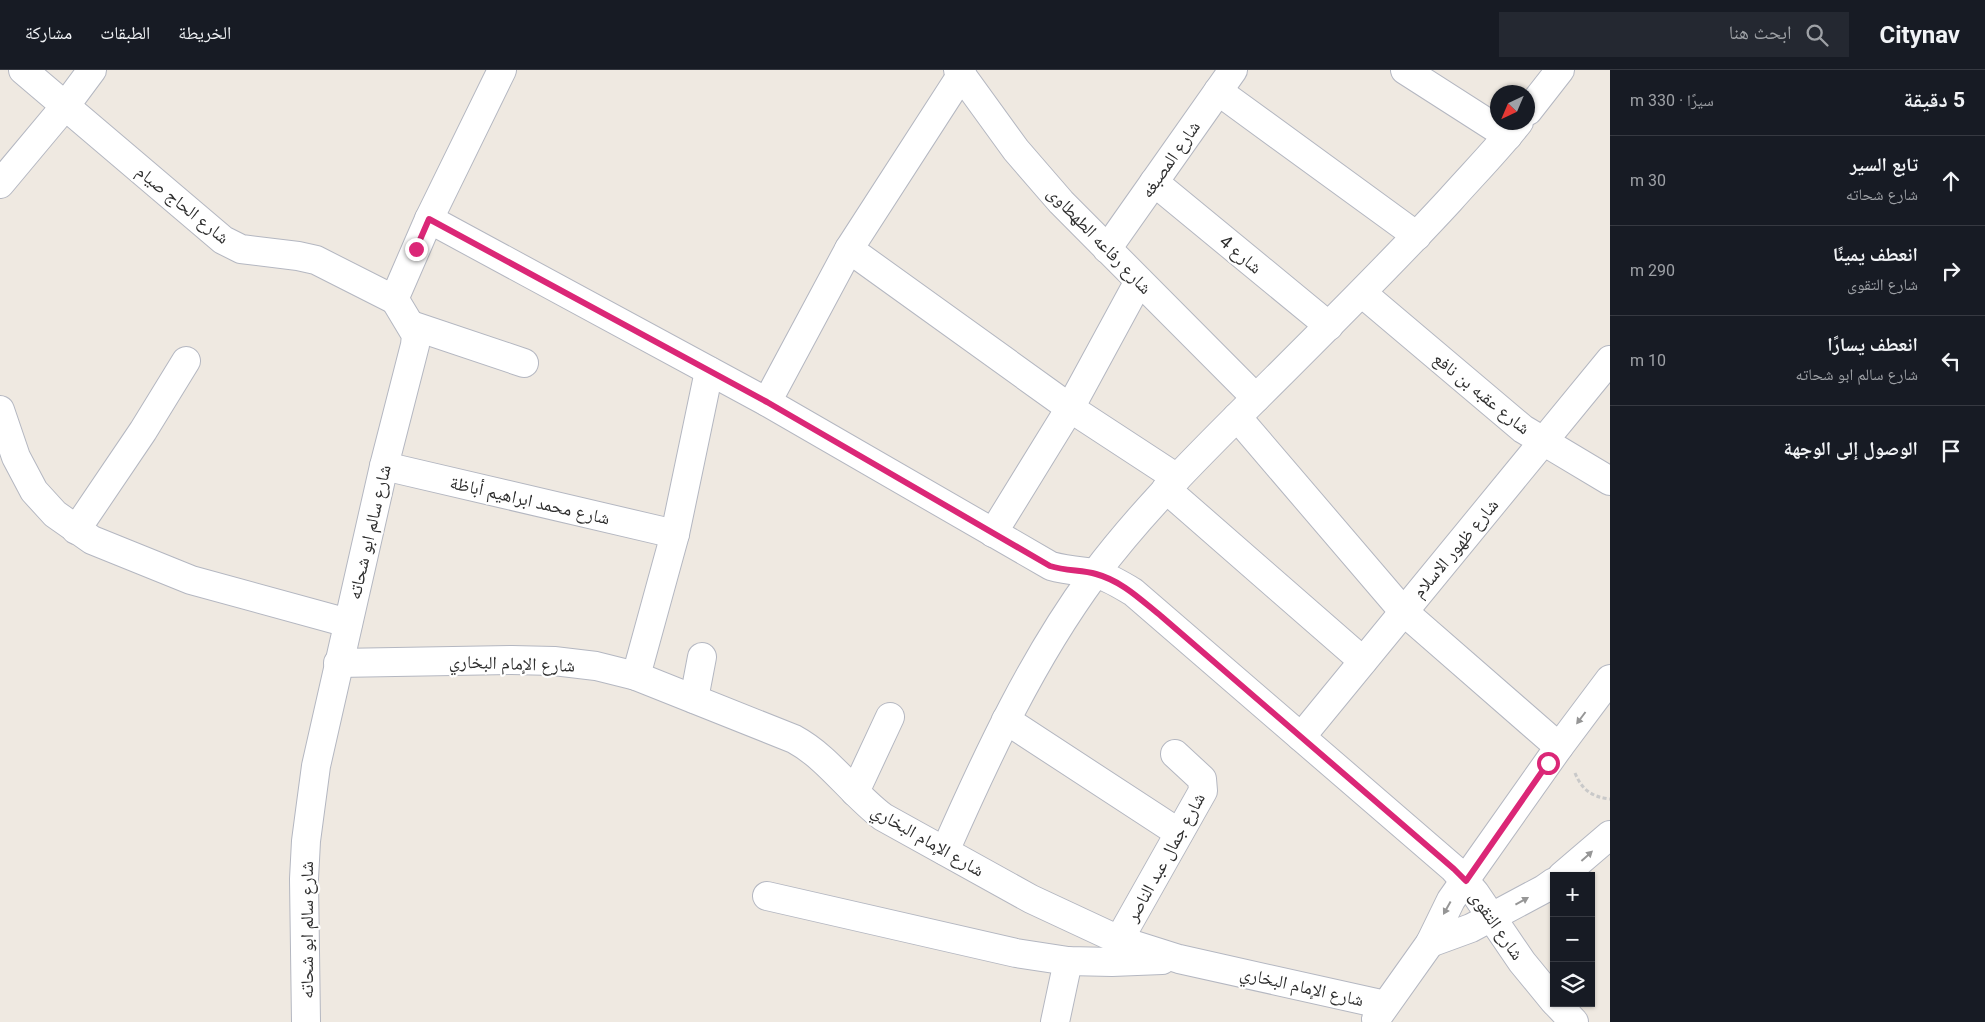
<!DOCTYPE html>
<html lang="ar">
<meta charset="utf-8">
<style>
:root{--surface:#171b24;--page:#242831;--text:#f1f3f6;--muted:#9ea1a6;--line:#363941}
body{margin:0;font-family:Roboto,"Noto Naskh Arabic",sans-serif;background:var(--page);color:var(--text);direction:rtl}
.controls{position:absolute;right:15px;bottom:15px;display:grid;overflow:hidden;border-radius:0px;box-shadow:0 1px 4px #0004}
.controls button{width:45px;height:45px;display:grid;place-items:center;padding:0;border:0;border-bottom:1px solid var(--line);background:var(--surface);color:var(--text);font:25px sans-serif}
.compass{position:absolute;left:1490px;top:15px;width:45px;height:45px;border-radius:50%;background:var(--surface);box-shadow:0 1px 4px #0004;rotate:224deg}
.stop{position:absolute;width:15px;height:15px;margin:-11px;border:4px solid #db2777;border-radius:50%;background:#fff}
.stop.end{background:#db2777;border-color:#fff;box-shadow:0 1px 5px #0008}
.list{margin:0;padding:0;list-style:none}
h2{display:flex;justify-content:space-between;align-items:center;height:65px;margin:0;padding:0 20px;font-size:21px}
h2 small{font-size:16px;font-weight:400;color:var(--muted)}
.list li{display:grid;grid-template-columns:32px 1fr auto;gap:15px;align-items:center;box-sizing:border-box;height:90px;padding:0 20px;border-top:1px solid var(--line)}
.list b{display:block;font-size:19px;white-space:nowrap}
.list p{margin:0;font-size:16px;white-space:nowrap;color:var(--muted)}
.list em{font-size:16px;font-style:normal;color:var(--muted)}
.icon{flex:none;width:28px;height:28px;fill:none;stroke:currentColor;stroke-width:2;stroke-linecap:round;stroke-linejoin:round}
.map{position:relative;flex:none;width:1610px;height:952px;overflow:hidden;direction:ltr}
header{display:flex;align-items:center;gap:30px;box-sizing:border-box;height:70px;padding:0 25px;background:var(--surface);border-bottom:1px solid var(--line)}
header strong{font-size:24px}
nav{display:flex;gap:28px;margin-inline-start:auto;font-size:18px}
.search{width:350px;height:45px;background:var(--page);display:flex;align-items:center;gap:12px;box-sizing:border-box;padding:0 18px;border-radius:0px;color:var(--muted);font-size:19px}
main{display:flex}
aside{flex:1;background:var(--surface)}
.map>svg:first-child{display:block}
</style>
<header>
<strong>Citynav</strong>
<div class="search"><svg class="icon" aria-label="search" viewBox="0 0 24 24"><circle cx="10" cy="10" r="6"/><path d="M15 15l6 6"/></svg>ابحث هنا</div>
<nav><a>الخريطة</a><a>الطبقات</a><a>مشاركة</a></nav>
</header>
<main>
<aside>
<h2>5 دقيقة<small>سيرًا · 330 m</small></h2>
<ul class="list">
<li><svg class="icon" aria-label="ahead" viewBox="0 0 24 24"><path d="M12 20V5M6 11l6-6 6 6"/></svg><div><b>تابع السير</b><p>شارع شحاته</p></div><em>30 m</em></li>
<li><svg class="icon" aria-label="right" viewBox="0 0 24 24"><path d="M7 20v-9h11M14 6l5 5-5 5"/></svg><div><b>انعطف يمينًا</b><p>شارع التقوى</p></div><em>290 m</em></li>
<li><svg class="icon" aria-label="left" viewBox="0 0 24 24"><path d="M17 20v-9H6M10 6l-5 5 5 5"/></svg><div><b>انعطف يسارًا</b><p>شارع سالم ابو شحاته</p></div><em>10 m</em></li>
<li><svg class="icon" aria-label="arrive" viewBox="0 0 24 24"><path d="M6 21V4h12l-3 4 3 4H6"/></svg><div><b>الوصول إلى الوجهة</b></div></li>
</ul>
</aside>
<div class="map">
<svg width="1610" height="952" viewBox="0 0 1610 952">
<rect width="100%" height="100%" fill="#efe9e1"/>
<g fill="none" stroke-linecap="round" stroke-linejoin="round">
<defs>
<g id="minor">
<path d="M23,0L223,170L241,179L298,186L316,190L395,230"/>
<path d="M958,0L1016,80L1061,132L1256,328"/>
<path d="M1405,0L1508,66"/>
<path d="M1218,21L1417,166"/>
<path d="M1528,41L1560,0"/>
<path d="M1154,112L1329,256"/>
<path d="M0,114L66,35L92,0"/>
<path d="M429,149L767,332L1051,496C1065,500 1079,501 1094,503C1107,506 1121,515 1133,522L1454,799L1475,823L1522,892L1554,931"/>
<path d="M849,179L1070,338L1177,408"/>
<path d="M1107,179L1233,0"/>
<path d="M1362,223L1523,359L1610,411"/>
<path d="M411,255L524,293"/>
<path d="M767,332L849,179L962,4"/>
<path d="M0,340L16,387L34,421L55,444L92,470L191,510L348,553"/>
<path d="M1237,347L1403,541L1559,677"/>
<path d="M384,396L675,464"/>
<path d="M1166,419L1363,591"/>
<path d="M76,460L143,361L186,291"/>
<path d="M993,463L1070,338L1139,211"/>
<path d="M338,593L512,590L554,591L596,596L636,606L794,669C829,688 851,723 883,747L1031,829L1119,870L1179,889L1385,935"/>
<path d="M636,606L675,464L709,301"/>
<path d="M694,629L702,587"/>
<path d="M1006,650L1179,763"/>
<path d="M1301,667L1610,290"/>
<path d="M855,722L890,647"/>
<path d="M945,781C987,686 1032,589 1094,505C1136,449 1184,400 1233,351C1306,278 1380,206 1450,130C1473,104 1497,80 1519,52"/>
<path d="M1562,806L1610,765"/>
<path d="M767,826L1016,883L1068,891L1112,892L1162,890"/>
<path d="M1119,870L1203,721L1202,709L1175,684"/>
<path d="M1430,873L1471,858L1544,819L1554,812"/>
<path d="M1556,933L1574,952"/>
<path d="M1376,949L1430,873L1451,830L1559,677L1610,609"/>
<path d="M306,952L304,809L306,771L316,696L384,396L415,275L416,265L395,230L396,225L429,149L502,0"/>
<path d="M1055,952L1068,891"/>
</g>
</defs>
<use href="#minor" stroke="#b4b7c1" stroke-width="30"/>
<path stroke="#c9c9c9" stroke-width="3" stroke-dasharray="4 2.5" stroke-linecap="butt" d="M1575,703C1582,720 1592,727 1610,729"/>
<use href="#minor" stroke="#fff" stroke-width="28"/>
</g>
<defs><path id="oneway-solid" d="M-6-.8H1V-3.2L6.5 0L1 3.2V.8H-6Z" transform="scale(1.25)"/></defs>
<g fill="#969696">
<use href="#oneway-solid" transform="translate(1581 648) rotate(127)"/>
<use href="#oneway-solid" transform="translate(1587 786) rotate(-42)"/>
<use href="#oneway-solid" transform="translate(1522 831) rotate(-29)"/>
<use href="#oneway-solid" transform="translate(1447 838) rotate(119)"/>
</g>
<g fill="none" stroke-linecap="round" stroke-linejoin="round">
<path stroke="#db2777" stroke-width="6" d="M416,179L429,149L767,332L1050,496C1066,501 1082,500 1096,504C1122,511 1141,530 1161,546L1454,799L1466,811L1548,693"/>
</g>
<g text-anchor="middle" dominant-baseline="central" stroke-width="4.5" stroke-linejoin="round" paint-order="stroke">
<g font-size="18" fill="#2e2e2e" stroke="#fff">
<text transform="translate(1170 89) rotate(-55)">شارع المصبغه</text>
<text transform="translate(183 134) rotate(39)">شارع الحاج صيام</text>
<text transform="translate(1100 170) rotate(46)">شارع رفاعه الطهطاوى</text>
<text transform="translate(1241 184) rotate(40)">شارع 4</text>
<text transform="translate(1482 323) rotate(39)">شارع عقبه بن نافع</text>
<text transform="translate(530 430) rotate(13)">شارع محمد ابراهيم أباظة</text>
<text transform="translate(369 462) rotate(-77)">شارع سالم ابو شحاته</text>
<text transform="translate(1455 478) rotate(-50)">شارع ظهور الاسلام</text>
<text transform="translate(512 593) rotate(2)">شارع الإمام البخاري</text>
<text transform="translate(928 770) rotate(30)">شارع الإمام البخاري</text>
<text transform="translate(1165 787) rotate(-61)">شارع جمال عبد الناصر</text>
<text transform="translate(1497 855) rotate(55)">شارع التقوى</text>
<text transform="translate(306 860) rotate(-90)">شارع سالم ابو شحاته</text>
<text transform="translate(1302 916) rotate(13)">شارع الإمام البخاري</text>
</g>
</g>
</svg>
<div class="controls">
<button>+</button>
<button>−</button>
<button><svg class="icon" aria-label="layers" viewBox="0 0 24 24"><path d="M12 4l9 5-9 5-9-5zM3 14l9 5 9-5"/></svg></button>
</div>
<svg class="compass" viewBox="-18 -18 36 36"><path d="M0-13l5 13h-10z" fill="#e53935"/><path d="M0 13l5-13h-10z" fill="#9ea1a6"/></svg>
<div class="stop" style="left:1548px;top:693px"></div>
<div class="stop end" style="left:416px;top:179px"></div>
</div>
</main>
